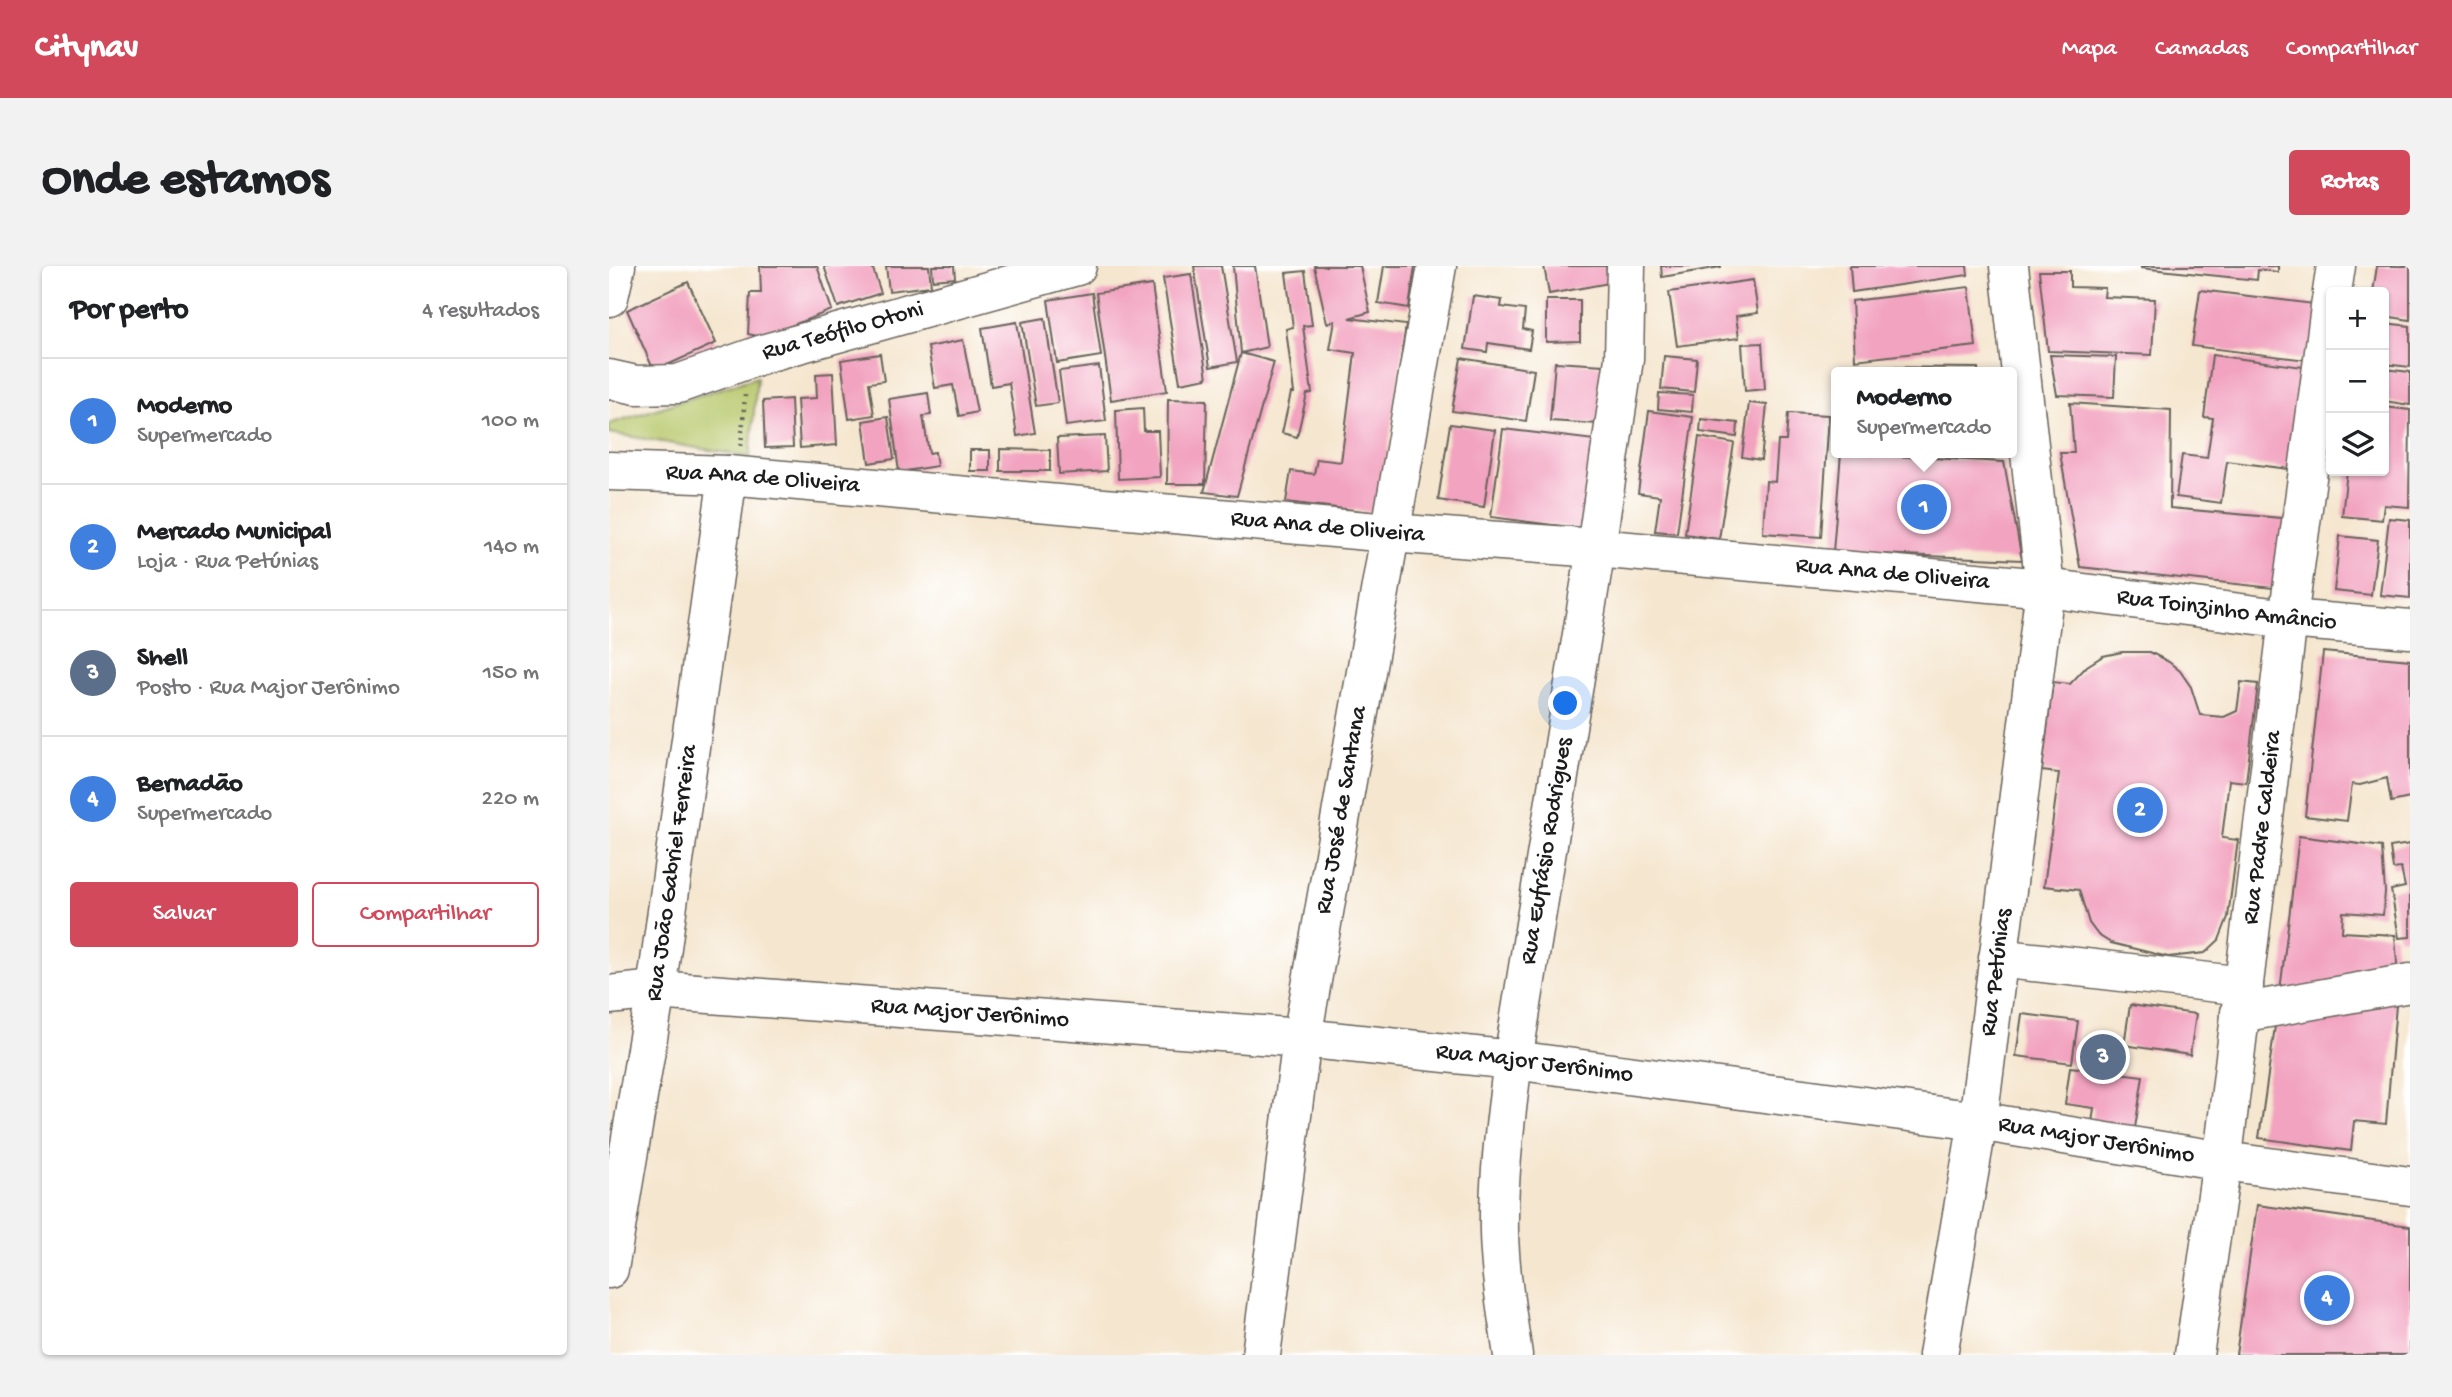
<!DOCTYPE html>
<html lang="pt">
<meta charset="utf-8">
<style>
:root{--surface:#fff;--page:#f2f2f2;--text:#202124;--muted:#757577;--line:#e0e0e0;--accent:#d1495b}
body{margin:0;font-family:"Gochi Hand",sans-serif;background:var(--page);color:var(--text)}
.controls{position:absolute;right:21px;top:21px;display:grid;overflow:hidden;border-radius:7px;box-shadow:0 2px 5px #0004}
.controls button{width:63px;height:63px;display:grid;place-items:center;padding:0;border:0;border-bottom:2px solid var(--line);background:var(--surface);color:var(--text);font:35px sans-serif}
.you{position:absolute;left:957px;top:438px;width:24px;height:24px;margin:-18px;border:5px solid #fff;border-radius:50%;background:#1a73e8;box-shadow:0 0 0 10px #1a73e833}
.badge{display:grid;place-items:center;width:46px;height:46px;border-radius:50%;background:var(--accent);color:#fff;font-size:23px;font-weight:700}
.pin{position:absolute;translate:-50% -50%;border:4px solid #fff;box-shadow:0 2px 7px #0006}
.popup{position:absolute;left:1222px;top:101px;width:186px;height:91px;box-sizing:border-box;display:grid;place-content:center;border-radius:7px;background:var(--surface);filter:drop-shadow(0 2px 5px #0005);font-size:23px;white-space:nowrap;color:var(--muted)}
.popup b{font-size:26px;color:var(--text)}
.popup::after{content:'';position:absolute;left:50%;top:100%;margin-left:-14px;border:14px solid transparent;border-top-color:var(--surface)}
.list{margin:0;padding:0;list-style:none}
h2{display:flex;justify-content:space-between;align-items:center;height:91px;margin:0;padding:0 28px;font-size:30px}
h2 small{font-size:23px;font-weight:400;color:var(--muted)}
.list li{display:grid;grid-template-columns:46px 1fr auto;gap:21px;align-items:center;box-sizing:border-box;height:126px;padding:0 28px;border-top:2px solid var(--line)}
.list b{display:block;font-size:26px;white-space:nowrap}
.list p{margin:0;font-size:23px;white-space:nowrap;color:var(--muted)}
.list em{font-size:23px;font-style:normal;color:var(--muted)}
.actions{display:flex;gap:14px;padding:21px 28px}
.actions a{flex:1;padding:16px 0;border:2px solid var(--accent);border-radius:7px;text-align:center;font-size:24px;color:var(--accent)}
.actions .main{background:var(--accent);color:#fff}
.icon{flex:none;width:38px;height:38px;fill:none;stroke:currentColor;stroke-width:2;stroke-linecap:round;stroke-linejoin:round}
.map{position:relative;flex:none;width:1801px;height:1089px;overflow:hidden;border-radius:7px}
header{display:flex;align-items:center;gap:42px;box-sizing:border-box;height:98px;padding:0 35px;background:var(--accent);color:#fff}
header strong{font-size:33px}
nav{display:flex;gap:38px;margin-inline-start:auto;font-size:24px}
.intro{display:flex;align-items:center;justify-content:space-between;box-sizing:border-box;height:168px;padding:0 42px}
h1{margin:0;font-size:49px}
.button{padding:18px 32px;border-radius:7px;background:var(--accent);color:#fff;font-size:24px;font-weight:700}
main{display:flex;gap:42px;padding:0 42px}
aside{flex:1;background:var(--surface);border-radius:7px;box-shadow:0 2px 5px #0004}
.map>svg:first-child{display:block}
</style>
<header>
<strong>Citynav</strong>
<nav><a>Mapa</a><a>Camadas</a><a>Compartilhar</a></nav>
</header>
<div class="intro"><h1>Onde estamos</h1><a class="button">Rotas</a></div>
<main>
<aside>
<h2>Por perto<small>4 resultados</small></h2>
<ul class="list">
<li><span class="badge" style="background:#3f7fe0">1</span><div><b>Moderno</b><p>Supermercado</p></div><em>100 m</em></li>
<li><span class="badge" style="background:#3f7fe0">2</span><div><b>Mercado Municipal</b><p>Loja · Rua Petúnias</p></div><em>140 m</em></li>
<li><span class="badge" style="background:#5c6f8a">3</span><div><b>Shell</b><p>Posto · Rua Major Jerônimo</p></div><em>150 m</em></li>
<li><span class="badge" style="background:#3f7fe0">4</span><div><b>Bernadão</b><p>Supermercado</p></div><em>220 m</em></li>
</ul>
<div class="actions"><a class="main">Salvar</a><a>Compartilhar</a></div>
</aside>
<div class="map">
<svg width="1801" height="1089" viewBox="0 0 1801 1089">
<rect width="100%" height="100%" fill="#fff"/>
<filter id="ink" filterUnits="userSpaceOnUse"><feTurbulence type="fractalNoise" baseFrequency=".0143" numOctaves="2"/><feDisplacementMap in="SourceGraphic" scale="14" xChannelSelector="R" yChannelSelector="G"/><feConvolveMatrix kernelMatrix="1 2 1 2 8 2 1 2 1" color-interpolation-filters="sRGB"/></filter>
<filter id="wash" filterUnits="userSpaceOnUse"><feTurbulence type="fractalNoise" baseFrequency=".00686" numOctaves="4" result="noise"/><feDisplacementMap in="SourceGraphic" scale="28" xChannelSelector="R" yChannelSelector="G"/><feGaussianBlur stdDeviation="1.57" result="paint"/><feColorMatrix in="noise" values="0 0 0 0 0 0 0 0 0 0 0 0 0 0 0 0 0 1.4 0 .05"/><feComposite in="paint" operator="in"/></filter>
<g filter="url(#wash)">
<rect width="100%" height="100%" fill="#f5e6cf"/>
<path fill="#b7c76a" stroke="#6a7243" stroke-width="2" d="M148,111L141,191L0,167V158Z"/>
<g id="blocks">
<g fill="#f2a3bf">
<path d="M151,0H208L223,44L153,71L139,68L141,27H152Z"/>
<path d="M215,0H263L272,27L229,41Z"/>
<path d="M277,0H320L322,20L280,25Z"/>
<path d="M323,0H345L346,12L324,14Z"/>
<path d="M585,0H612L628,96L601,101Z"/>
<path d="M624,0H646L658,81L632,87L665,96L628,230L595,226L632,87Z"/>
<path d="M705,0H751L761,46L740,52L797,59L770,247L677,236L682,205L705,208L708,193L732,196L746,87L721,83L726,55L718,57Z"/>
<path d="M775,0H806L800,42L769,37Z"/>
<path d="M935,0H997L1000,17L940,28Z"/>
<path d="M1052,0H1112V1L1053,11Z"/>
<path d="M1241,0H1358L1359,9L1243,26Z"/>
<path d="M1532,0H1669V6L1649,4L1648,14L1532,2Z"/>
<path d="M1768,0H1801V54L1775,50V26H1764Z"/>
<path d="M696,5L703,59L694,60L703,127L698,128L688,171L673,167L682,127H685L677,63L684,61L677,7Z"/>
<path d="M1430,5H1461V21L1496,22L1495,31L1546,33L1543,89L1439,85Z"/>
<path d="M582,8L598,112L571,117L554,12Z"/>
<path d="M1144,14L1149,47L1127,50L1130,72L1068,80L1060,26Z"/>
<path d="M79,16L107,77L45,105L18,44Z"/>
<path d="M543,19L558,125L502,134L487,27Z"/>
<path d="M1360,21L1367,80L1246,94L1243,35Z"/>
<path d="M1591,24L1713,39L1706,95L1583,80Z"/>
<path d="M483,27L492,90L448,97L439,34Z"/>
<path d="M864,30L893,34L892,41L916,44L914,63L923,65L920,83L879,77L878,86L856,83Z"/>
<path d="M937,34H971V75L937,76Z"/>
<path d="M436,52L449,137L427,140L413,56Z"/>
<path d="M408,56L426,167L408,170L400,117L382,120L373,62Z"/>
<path d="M1775,57L1801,60V101L1775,98Z"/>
<path d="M354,74L368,146L350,150L344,119L326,122L319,81Z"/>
<path d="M1153,77L1156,123L1136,125L1133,78Z"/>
<path d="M271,88L275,115L260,117L265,149L240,153L232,94Z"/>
<path d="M1441,89L1507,91L1505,131L1448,129Z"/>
<path d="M1603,89L1702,102L1688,204L1618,195L1612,237L1567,231L1573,189L1598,192L1604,152L1595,151Z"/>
<path d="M1055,90L1088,93L1085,126L1052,123Z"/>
<path d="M852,92L925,104L917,155L843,145Z"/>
<path d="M946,96L995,99L990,158L941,155Z"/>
<path d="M490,100L497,155L457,160L450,105Z"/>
<path d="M1247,101L1369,102V106H1247Z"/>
<path d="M1775,103L1801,106V139L1775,135Z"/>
<path d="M224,107L228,179L191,182L188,133L208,132L207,108Z"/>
<path d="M319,127L322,149L314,150L320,187L326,186L328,200L290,206L280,133Z"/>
<path d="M1050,127L1084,129L1083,146L1049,143Z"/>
<path d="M182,133L184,181L156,182L154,135Z"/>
<path d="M559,133L598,134L596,218H558Z"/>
<path d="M1140,137L1158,139L1152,194L1133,191Z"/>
<path d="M1461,137L1562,144L1561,242L1683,253L1673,323L1471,301L1451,187H1465Z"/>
<path d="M1775,141L1801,144L1800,241L1775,239L1773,254L1733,250L1738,205H1775Z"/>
<path d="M534,142L535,165H549L551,211L509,213L507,144Z"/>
<path d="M1040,145L1084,151L1068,267L1046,265L1051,230L1029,227Z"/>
<path d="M1179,147L1220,149L1212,271L1154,267L1157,215L1166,216L1169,175H1177Z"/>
<path d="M279,151L285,193L260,197L254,155Z"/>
<path d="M1092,153L1129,157L1128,171L1091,166Z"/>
<path d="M841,158L886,164L875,241L829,234Z"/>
<path d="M894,163L994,175L982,264L882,251Z"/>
<path d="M496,170L498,205L450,208L448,172Z"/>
<path d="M1090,171L1125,177L1110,273L1076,268Z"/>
<path d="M391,183L441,184V205H391Z"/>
<rect x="361" y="184" width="20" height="21"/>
<path d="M1232,187L1395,196L1413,294L1224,286Z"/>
<path d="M1780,252L1801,254V332L1771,329Z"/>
<path d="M1731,270L1769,274L1762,329L1725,325Z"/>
<path d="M1513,386H1541L1560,396L1571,405L1582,421L1591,449L1615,451L1628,445L1632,416L1649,418L1637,516L1620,514L1613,572L1629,574L1619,651L1610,674L1596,687L1559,691L1502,677L1489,669L1480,657L1470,624L1435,620L1450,507L1433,505L1444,416L1461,418L1478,400L1494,390Z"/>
<path d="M1714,386L1801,394V532L1782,536L1778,512L1751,519L1743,518L1738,555L1696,550Z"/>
<path d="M1690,570L1773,581L1776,626L1774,649L1734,646L1733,666L1786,669L1789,712L1671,725Z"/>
<path d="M1801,578V671L1790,672L1782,624L1796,621L1792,602L1784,603L1781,581Z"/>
<path d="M1788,727L1777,858L1745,855L1742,885L1650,872L1667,753Z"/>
<path d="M1521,739L1587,748L1581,789L1515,779Z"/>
<path d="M1413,748L1469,755L1463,797L1407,790Z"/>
<path d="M1461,801L1534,810L1526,862L1483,857L1485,842L1456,838Z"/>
<path d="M1648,939L1801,960V1087L1798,1089H1627Z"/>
</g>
</g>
</g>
<g filter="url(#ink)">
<use href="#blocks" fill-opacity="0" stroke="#68635b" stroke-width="2"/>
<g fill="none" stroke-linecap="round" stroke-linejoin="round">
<defs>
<g id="minor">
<path d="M1723,26L1727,0"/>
<path id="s1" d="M0,113L27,119L69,118L157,87L468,0"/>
<path id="s2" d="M0,205L119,209L781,267L987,282L1436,322L1679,353L1801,363"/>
<path d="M1389,692L1635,720"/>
<path id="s3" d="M0,729L47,724L693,772L904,794L1369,855L1614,895L1801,920"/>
<path d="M1631,747L1801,717"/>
<path id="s4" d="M0,1003L47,724L119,209"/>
<path id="s5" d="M652,1089L693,772L828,0"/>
<path id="s6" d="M904,1089C898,1049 891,1007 890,966C889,908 897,851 904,794L987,282L1015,93L1017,0"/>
<path id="s7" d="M1329,1089L1369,855L1436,322L1400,0"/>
<path id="s8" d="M1585,1089L1616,874L1679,353L1722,34"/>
</g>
<path id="major" d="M0,31L7,0"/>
</defs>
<use href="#minor" stroke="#68635b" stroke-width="41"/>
<use href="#major" stroke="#68635b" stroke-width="41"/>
<path stroke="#68635b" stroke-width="4.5" stroke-dasharray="2 5" stroke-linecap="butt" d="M132,180L136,129"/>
<use href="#minor" stroke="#fff" stroke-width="38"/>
<use href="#major" stroke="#fff" stroke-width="38"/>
</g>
</g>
<g text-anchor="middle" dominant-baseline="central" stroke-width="7" stroke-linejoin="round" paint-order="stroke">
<g font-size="24" fill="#1c1c1c" stroke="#fff">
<text stroke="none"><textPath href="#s1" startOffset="243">Rua Teófilo Otoni</textPath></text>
<text stroke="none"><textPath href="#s2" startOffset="154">Rua Ana de Oliveira</textPath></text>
<text stroke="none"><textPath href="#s2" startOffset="721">Rua Ana de Oliveira</textPath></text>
<text stroke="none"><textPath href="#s2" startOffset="1288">Rua Ana de Oliveira</textPath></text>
<text stroke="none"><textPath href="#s2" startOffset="1624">Rua Toinzinho Amâncio</textPath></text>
<text stroke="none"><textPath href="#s5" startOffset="551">Rua José de Santana</textPath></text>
<text stroke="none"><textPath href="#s8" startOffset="532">Rua Padre Caldeira</textPath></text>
<text stroke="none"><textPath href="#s6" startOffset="508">Rua Eufrásio Rodrigues</textPath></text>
<text stroke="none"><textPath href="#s4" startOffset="401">Rua João Gabriel Ferreira</textPath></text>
<text stroke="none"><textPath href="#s7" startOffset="387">Rua Petúnias</textPath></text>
<text stroke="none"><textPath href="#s3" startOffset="362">Rua Major Jerônimo</textPath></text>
<text stroke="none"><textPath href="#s3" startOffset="929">Rua Major Jerônimo</textPath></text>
<text stroke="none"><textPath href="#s3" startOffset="1496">Rua Major Jerônimo</textPath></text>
</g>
</g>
</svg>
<div class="controls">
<button>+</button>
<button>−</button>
<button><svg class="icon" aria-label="layers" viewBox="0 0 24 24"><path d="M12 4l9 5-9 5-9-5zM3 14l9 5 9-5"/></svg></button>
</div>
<div class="you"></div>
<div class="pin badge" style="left:1315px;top:241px;background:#3f7fe0">1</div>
<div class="popup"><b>Moderno</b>Supermercado</div>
<div class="pin badge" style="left:1531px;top:544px;background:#3f7fe0">2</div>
<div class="pin badge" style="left:1494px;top:791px;background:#5c6f8a">3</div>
<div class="pin badge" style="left:1718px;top:1032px;background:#3f7fe0">4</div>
</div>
</main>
